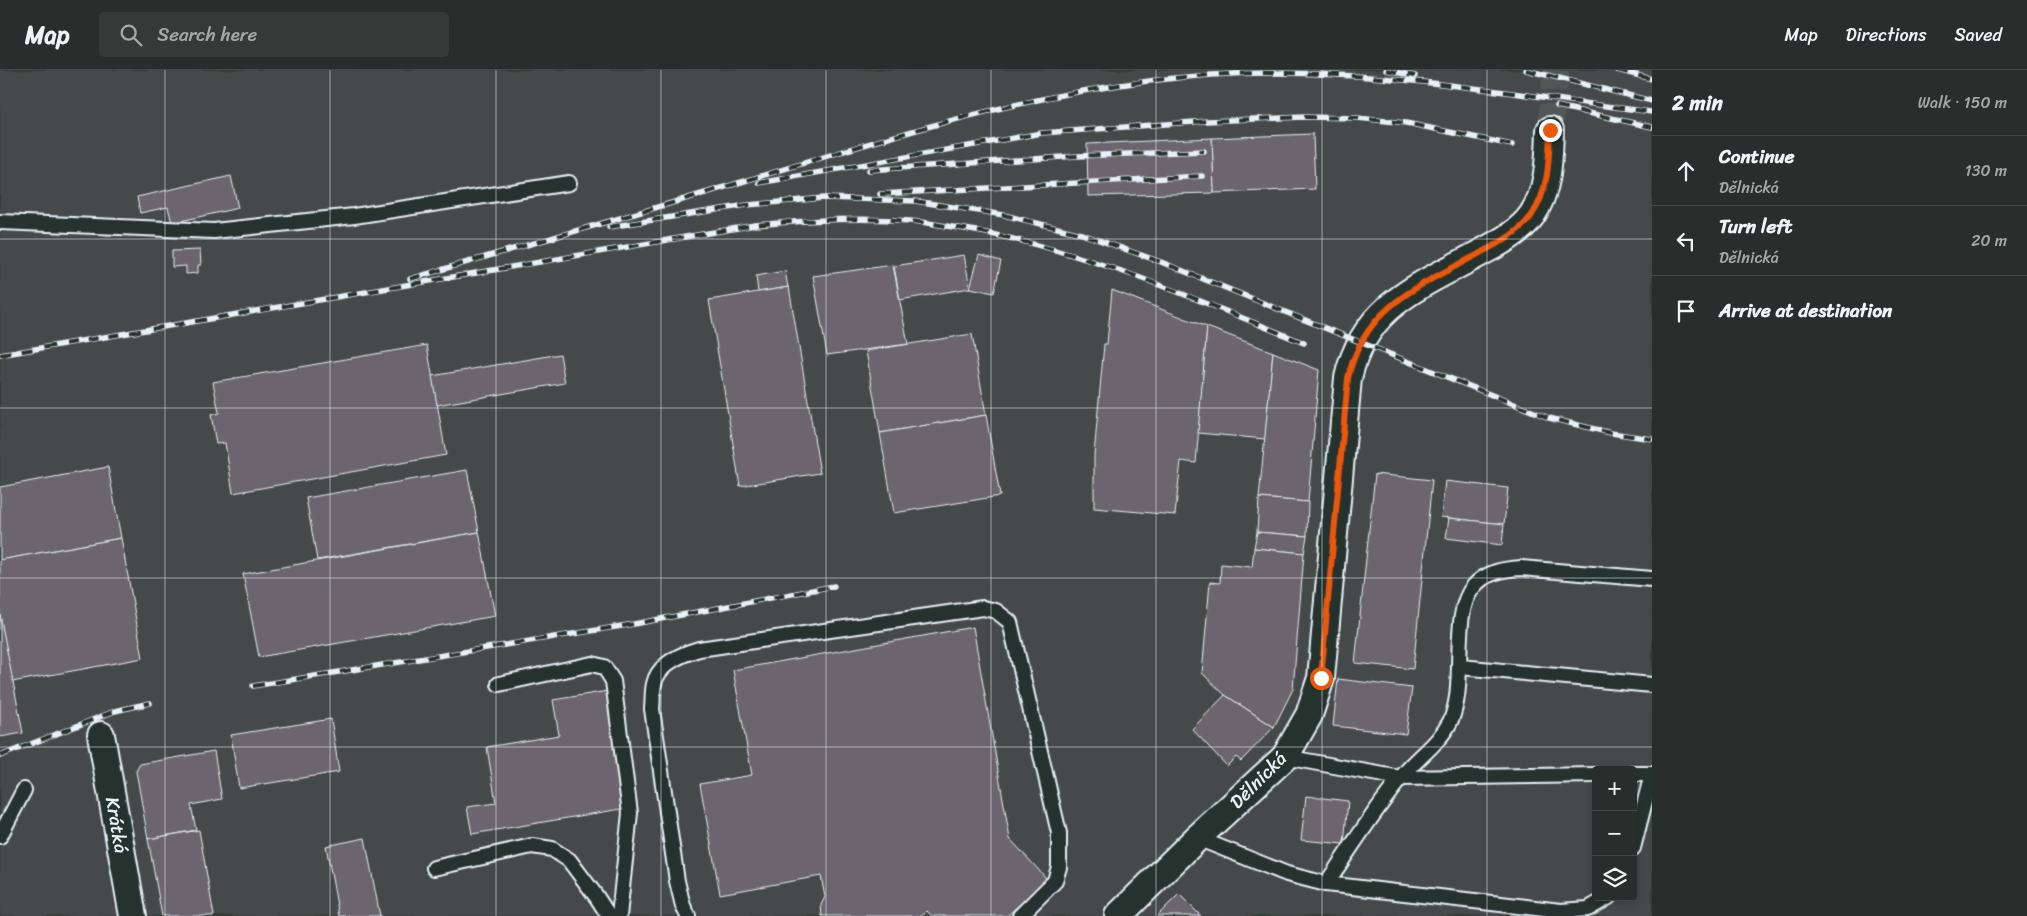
<!DOCTYPE html>
<meta charset="utf-8">
<style>
:root{--surface:#272e2c;--page:#333a38;--text:#f1f3f6;--muted:#a4a8a9;--line:#434a48}
body{margin:0;font-family:Sriracha,sans-serif;background:var(--page);color:var(--text)}
.controls{position:absolute;right:15px;bottom:15px;display:grid;overflow:hidden;border-radius:5px;box-shadow:0 2px 8px #0003}
.controls button{width:45px;height:45px;display:grid;place-items:center;padding:0;border:0;border-bottom:1px solid var(--line);background:var(--surface);color:var(--text);font:25px sans-serif}
.stop{position:absolute;width:15px;height:15px;margin:-11px;border:4px solid #ea580c;border-radius:50%;background:#fff}
.stop.end{background:#ea580c;border-color:#fff;box-shadow:0 1px 5px #0008}
.list{margin:0;padding:0;list-style:none}
h2{display:flex;justify-content:space-between;align-items:center;height:65px;margin:0;padding:0 20px;font-size:21px}
h2 small{font-size:16px;font-weight:400;color:var(--muted)}
.list li{display:grid;grid-template-columns:32px 1fr auto;gap:15px;align-items:center;box-sizing:border-box;height:70px;padding:0 20px;border-top:1px solid var(--line)}
.list b{display:block;font-size:19px;white-space:nowrap}
.list p{margin:0;font-size:16px;white-space:nowrap;color:var(--muted)}
.list em{font-size:16px;font-style:normal;color:var(--muted)}
.icon{flex:none;width:28px;height:28px;fill:none;stroke:currentColor;stroke-width:2;stroke-linecap:round;stroke-linejoin:round}
.map{position:relative;flex:none;width:1652px;height:846px;overflow:hidden}
header{display:flex;align-items:center;gap:30px;box-sizing:border-box;height:70px;padding:0 25px;background:var(--surface);border-bottom:1px solid var(--line)}
header strong{font-size:24px}
nav{display:flex;gap:28px;margin-inline-start:auto;font-size:18px}
.search{width:350px;height:45px;background:var(--page);display:flex;align-items:center;gap:12px;box-sizing:border-box;padding:0 18px;border-radius:5px;color:var(--muted);font-size:19px}
main{display:flex}
aside{flex:1;background:var(--surface)}
.map>svg:first-child{display:block}
</style>
<header>
<strong>Map</strong>
<div class="search"><svg class="icon" aria-label="search" viewBox="0 0 24 24"><circle cx="10" cy="10" r="6"/><path d="M15 15l6 6"/></svg>Search here</div>
<nav><a>Map</a><a>Directions</a><a>Saved</a></nav>
</header>
<main>
<div class="map">
<svg width="1652" height="846" viewBox="0 0 1652 846">
<rect width="100%" height="100%" fill="#343d3a"/>
<filter id="ink" filterUnits="userSpaceOnUse"><feTurbulence type="fractalNoise" baseFrequency=".02" numOctaves="2"/><feDisplacementMap in="SourceGraphic" scale="10" xChannelSelector="R" yChannelSelector="G"/><feConvolveMatrix kernelMatrix="1 2 1 2 8 2 1 2 1" color-interpolation-filters="sRGB"/></filter>
<g filter="url(#ink)">
<path fill="#454949" fill-rule="evenodd" d="M0,0H1652V846H0ZM1596,700H1633V827H1596Z"/>
<g fill="#6c656d" stroke="#e8f1f8">
<path d="M1313,64L1315,119L1214,123L1212,68Z"/>
<path d="M1212,68L1214,123L1088,126L1087,74Z"/>
<path d="M231,106L238,138L172,153L168,137L140,143L137,127Z"/>
<path d="M200,180L201,195H198V203L186,204V196L172,197V181Z"/>
<path d="M964,185L970,218L900,230L894,196Z"/>
<path d="M979,185L1001,191L994,223L970,218Z"/>
<path d="M893,195L908,274L827,285L813,206Z"/>
<path d="M785,201L788,217L758,222L756,206Z"/>
<path d="M789,217L820,403L740,416L709,230Z"/>
<path d="M1112,220L1207,257L1196,393L1181,391L1175,445L1094,438V385L1104,274H1107Z"/>
<path d="M1207,257L1273,282L1265,369L1198,363Z"/>
<path d="M972,264L986,345L880,363L866,281Z"/>
<path d="M427,275L446,385L233,423L225,373L216,374L211,345L219,343L213,312Z"/>
<path d="M1273,282L1319,300L1308,432L1259,428Z"/>
<path d="M560,284L565,313L437,335L432,306Z"/>
<path d="M986,345L1000,426L894,443L880,363Z"/>
<path d="M108,397L121,468L0,490V417Z"/>
<path d="M467,400L479,462L317,490L306,428Z"/>
<path d="M1375,404L1432,410L1413,599L1355,593Z"/>
<path d="M1445,411L1508,418L1504,454L1441,447Z"/>
<path d="M1259,428L1308,432L1307,466L1257,462Z"/>
<path d="M1449,448L1504,454L1502,475L1446,468Z"/>
<path d="M479,462L495,546L259,587L243,504Z"/>
<path d="M1257,462L1307,466L1304,483L1254,478Z"/>
<path d="M121,468L143,588L12,612L0,545V490Z"/>
<path d="M1254,478L1304,483L1293,619L1274,657L1225,625L1202,603L1210,512L1220,513L1221,494L1252,497Z"/>
<path d="M0,545L23,663L0,667Z"/>
<path d="M973,557L1010,769L1047,809L1007,846H932L927,841L922,846H822L821,835L825,827L821,806L720,824L700,714L752,705L733,600Z"/>
<path d="M1338,609L1412,618L1406,664L1333,656Z"/>
<path d="M608,621L627,738L472,764L467,737L496,733L487,677L559,665L553,630Z"/>
<path d="M1225,625L1274,657L1241,691L1236,687L1227,696L1192,659Z"/>
<path d="M331,649L339,702L239,718L231,665Z"/>
<path d="M214,681L222,729L191,735L196,760L148,769L136,701L140,694Z"/>
<path d="M1306,726L1348,731L1344,774L1301,770Z"/>
<path d="M199,760L214,846H162L148,769Z"/>
<path d="M365,768L380,846H339L326,776Z"/>
<path d="M1179,824L1201,846H1157Z"/>
</g>
<g fill="none" stroke-linecap="round" stroke-linejoin="round">
<path stroke="#4f5856" stroke-width="26" stroke-dasharray="26 13" stroke-linecap="butt" d="M1550,60L1556,0"/>
<defs>
<g id="lane">
<path d="M0,152L214,161L354,146L569,113"/>
<path d="M1461,597L1652,615"/>
<path d="M499,614L592,594L604,597L613,611L630,743L619,846"/>
<path d="M1285,687L1400,708L1596,705"/>
<path d="M1633,704H1652"/>
<path d="M0,766L24,720"/>
<path d="M1197,768L1287,804L1326,814L1561,841L1588,839L1609,827"/>
<path d="M1633,778L1652,704"/>
<path d="M434,798L532,776L552,779L569,790L596,826L609,846"/>
<path d="M1326,814C1350,779 1373,742 1400,709C1415,689 1438,675 1450,652C1468,615 1449,544 1474,516C1486,502 1504,499 1521,498L1652,509"/>
<path d="M688,846L683,836L677,811L652,639C653,631 652,622 654,614C658,594 682,584 699,579L983,538L996,541L1010,552L1059,763V797L1055,811L1020,846"/>
</g>
<g id="street">
<path d="M101,665L133,846"/>
<path d="M1118,846L1197,768L1285,687L1309,645L1321,608L1348,308C1365,233 1423,215 1484,181C1501,172 1521,161 1532,145C1549,120 1549,89 1550,60"/>
</g>
</defs>
<use href="#lane" stroke="#e8f1f8" stroke-width="18"/>
<use href="#street" stroke="#e8f1f8" stroke-width="30"/>
<use href="#lane" stroke="#26332d" stroke-width="14"/>
<use href="#street" stroke="#26332d" stroke-width="26"/>
<defs>
<g id="rail">
<path d="M1386,0L1415,6"/>
<path d="M1526,0L1652,31"/>
<path d="M1617,0L1652,9"/>
<path d="M1557,36L1652,57"/>
<path d="M869,100L1078,86L1204,81"/>
<path d="M759,113L1042,63L1208,51L1304,47L1357,48L1406,53L1512,75"/>
<path d="M880,124L1202,106"/>
<path d="M609,157L747,135L824,128L915,131L1004,145L1082,164L1161,192L1549,348L1611,363L1652,369"/>
<path d="M410,209C518,177 627,147 735,114C909,61 1086,3 1271,3C1398,3 1526,26 1652,42"/>
<path d="M0,285L755,155C807,150 858,147 910,151C927,152 943,156 959,158C1080,178 1191,227 1304,273"/>
<path d="M253,616L634,554L834,516"/>
<path d="M0,686L115,641L150,633"/>
</g>
</defs>
<use href="#rail" stroke="#e8f1f8" stroke-width="5.5"/>
<use href="#rail" stroke="#26332d" stroke-width="4" stroke-dasharray="11" stroke-linecap="butt"/>
</g>
</g>
<g fill="none" stroke-linecap="round" stroke-linejoin="round" filter="url(#ink)">
<path stroke="#ea580c" stroke-width="6" d="M1321,608L1348,308C1365,233 1423,215 1484,181C1501,172 1521,161 1532,145C1549,120 1549,89 1550,60"/>
</g>
<path fill="none" stroke="#e8f1f8" stroke-width="1" stroke-opacity="0.55" d="M165,0V846M330,0V846M496,0V846M661,0V846M826,0V846M991,0V846M1156,0V846M1322,0V846M1487,0V846M0,169H1652M0,338H1652M0,508H1652M0,677H1652"/>
<g text-anchor="middle" dominant-baseline="central" stroke-width="4" stroke-linejoin="round" paint-order="stroke">
<g font-size="19" fill="#e8f1f8" stroke="#26332d">
<text transform="translate(1258 710) rotate(-45)">Dělnická</text>
<text transform="translate(117 755) rotate(80)">Krátká</text>
</g>
</g>
</svg>
<div class="controls">
<button>+</button>
<button>−</button>
<button><svg class="icon" aria-label="layers" viewBox="0 0 24 24"><path d="M12 4l9 5-9 5-9-5zM3 14l9 5 9-5"/></svg></button>
</div>
<div class="stop" style="left:1321px;top:608px"></div>
<div class="stop end" style="left:1550px;top:60px"></div>
</div>
<aside>
<h2>2 min<small>Walk · 150 m</small></h2>
<ul class="list">
<li><svg class="icon" aria-label="ahead" viewBox="0 0 24 24"><path d="M12 20V5M6 11l6-6 6 6"/></svg><div><b>Continue</b><p>Dělnická</p></div><em>130 m</em></li>
<li><svg class="icon" aria-label="left" viewBox="0 0 24 24"><path d="M17 20v-9H6M10 6l-5 5 5 5"/></svg><div><b>Turn left</b><p>Dělnická</p></div><em>20 m</em></li>
<li><svg class="icon" aria-label="arrive" viewBox="0 0 24 24"><path d="M6 21V4h12l-3 4 3 4H6"/></svg><div><b>Arrive at destination</b></div></li>
</ul>
</aside>
</main>
